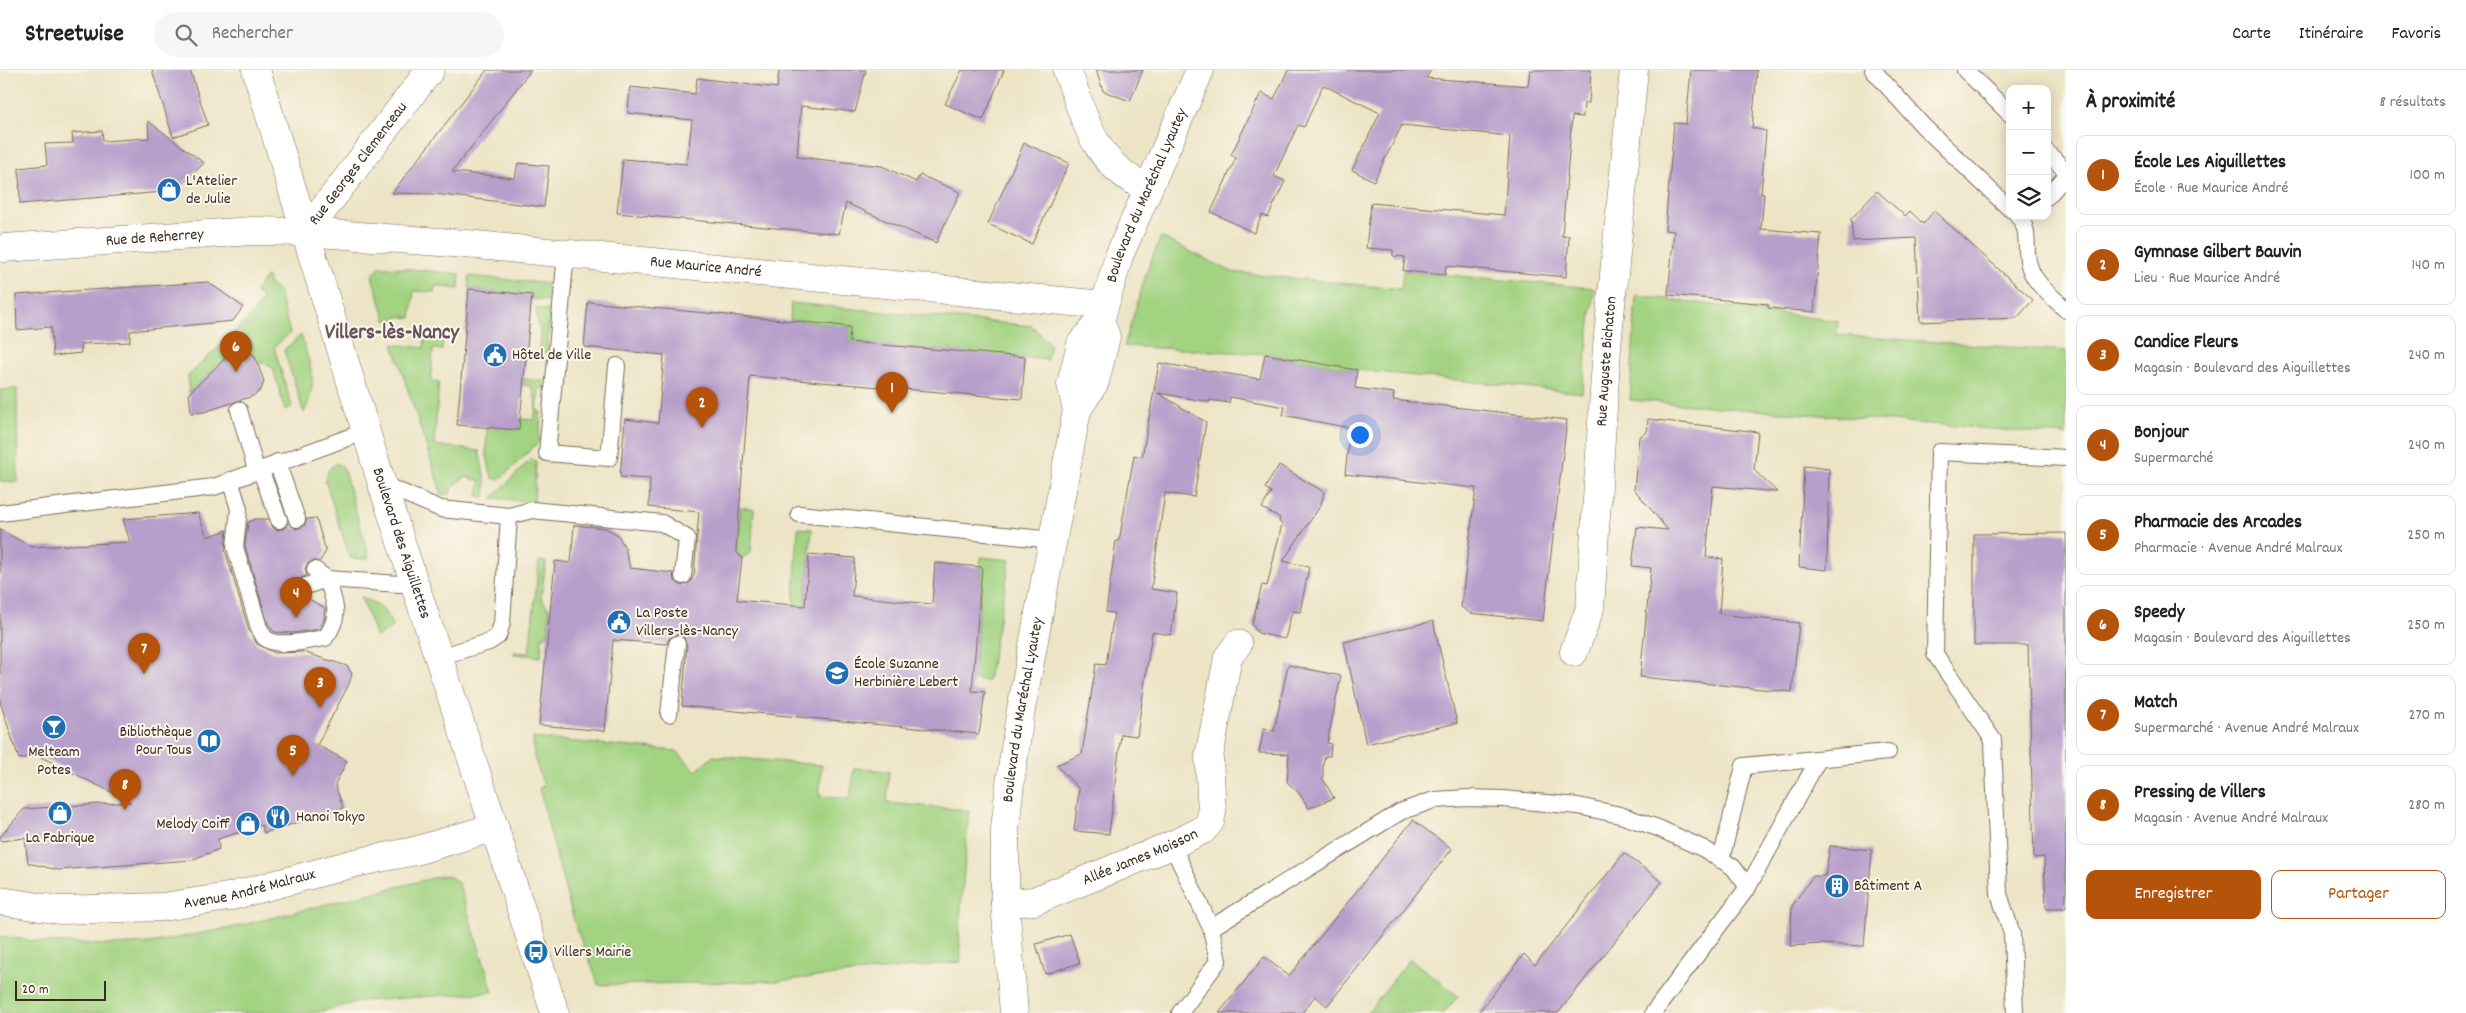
<!DOCTYPE html>
<html lang="fr">
<meta charset="utf-8">
<style>
:root{--surface:#fff;--page:#f6f6f6;--text:#222;--muted:#767676;--line:#e0e0e0;--accent:#b45309}
body{margin:0;font-family:Dekko,sans-serif;background:var(--page);color:var(--text)}
.controls{position:absolute;right:15px;top:15px;display:grid;overflow:hidden;border-radius:10px;box-shadow:0 2px 12px #0003}
.controls button{width:45px;height:45px;display:grid;place-items:center;padding:0;border:0;border-bottom:1px solid var(--line);background:var(--surface);color:var(--text);font:25px sans-serif}
.scale{position:absolute;left:15px;bottom:12px;width:91px;box-sizing:border-box;padding-left:5px;border:2px solid #3b2a1e;border-top:0;font-size:14px;line-height:18px;white-space:nowrap;color:#3b2a1e;-webkit-text-stroke:4px #fbf7ec;paint-order:stroke}
.you{position:absolute;left:1359px;top:364px;width:18px;height:18px;margin:-12px;border:4px solid #fff;border-radius:50%;background:#1a73e8;box-shadow:0 0 0 8px #1a73e833}
.badge{display:grid;place-items:center;width:32px;height:32px;border-radius:50%;background:var(--accent);color:#fff;font-size:16px;font-weight:700}
.pin{position:absolute;translate:-50% -41px;filter:drop-shadow(0 1px 2px #0008)}
.pin::after{content:'';position:absolute;top:26px;width:18px;height:15px;background:inherit;clip-path:polygon(0 0,100% 0,50% 100%)}
.list{margin:0;padding:0;list-style:none}
h2{display:flex;justify-content:space-between;align-items:center;height:65px;margin:0;padding:0 20px;font-size:21px}
h2 small{font-size:16px;font-weight:400;color:var(--muted)}
.list li{display:grid;grid-template-columns:32px 1fr auto;gap:15px;align-items:center;box-sizing:border-box;height:80px;margin:0 10px 10px;padding:0 10px;border:1px solid var(--line);border-radius:10px}
.list b{display:block;font-size:19px;white-space:nowrap}
.list p{margin:0;font-size:16px;white-space:nowrap;color:var(--muted)}
.list em{font-size:16px;font-style:normal;color:var(--muted)}
.actions{display:flex;gap:10px;padding:15px 20px}
.actions a{flex:1;padding:11px 0;border:1px solid var(--accent);border-radius:10px;text-align:center;font-size:18px;color:var(--accent)}
.actions .main{background:var(--accent);color:#fff}
.icon{flex:none;width:28px;height:28px;fill:none;stroke:currentColor;stroke-width:2;stroke-linecap:round;stroke-linejoin:round}
.map{position:relative;flex:none;width:2066px;height:943px;overflow:hidden}
header{display:flex;align-items:center;gap:30px;box-sizing:border-box;height:70px;padding:0 25px;background:var(--surface);border-bottom:1px solid var(--line)}
header strong{font-size:24px}
nav{display:flex;gap:28px;margin-inline-start:auto;font-size:18px}
.search{width:350px;height:45px;background:var(--page);display:flex;align-items:center;gap:12px;box-sizing:border-box;padding:0 18px;border-radius:28px;color:var(--muted);font-size:19px}
main{display:flex}
aside{flex:1;background:var(--surface)}
.map>svg:first-child{display:block}
</style>
<header>
<strong>Streetwise</strong>
<div class="search"><svg class="icon" aria-label="search" viewBox="0 0 24 24"><circle cx="10" cy="10" r="6"/><path d="M15 15l6 6"/></svg>Rechercher</div>
<nav><a>Carte</a><a>Itinéraire</a><a>Favoris</a></nav>
</header>
<main>
<div class="map">
<svg width="2066" height="943" viewBox="0 0 2066 943">
<rect width="100%" height="100%" fill="#fbf7ec"/>
<filter id="ink" filterUnits="userSpaceOnUse"><feTurbulence type="fractalNoise" baseFrequency=".02" numOctaves="2"/><feDisplacementMap in="SourceGraphic" scale="10" xChannelSelector="R" yChannelSelector="G"/><feConvolveMatrix kernelMatrix="1 2 1 2 8 2 1 2 1" color-interpolation-filters="sRGB"/></filter>
<filter id="wash" filterUnits="userSpaceOnUse"><feTurbulence type="fractalNoise" baseFrequency=".0096" numOctaves="4" result="noise"/><feDisplacementMap in="SourceGraphic" scale="20" xChannelSelector="R" yChannelSelector="G"/><feGaussianBlur stdDeviation="1.12" result="paint"/><feColorMatrix in="noise" values="0 0 0 0 0 0 0 0 0 0 0 0 0 0 0 0 0 1.4 0 .05"/><feComposite in="paint" operator="in"/></filter>
<g filter="url(#wash)">
<rect width="100%" height="100%" fill="#ece4c5"/>
<g fill="#a2d381" stroke="#6e7e50">
<path d="M1161,167L1232,202L1401,219L1403,201L1594,218L1582,323L1357,300L1265,284L1124,276L1148,198Z"/>
<path d="M380,196L460,204L459,219L435,216L434,222L414,221L411,248L398,246L397,251L386,250L372,206Z"/>
<path d="M469,206L552,214L551,231L532,229V226L469,219Z"/>
<path d="M266,207L270,209L267,213L278,220L290,263L274,277L292,337L285,340L273,298L265,293H259L254,285L245,279L236,280L189,323L188,306L253,244L263,228L255,221Z"/>
<path d="M1636,225L1838,251L1837,265L2066,281V365L1630,330Z"/>
<path d="M791,233L1032,256L1050,274L1047,290L849,272L850,257L841,256L833,270L834,255L790,250Z"/>
<path d="M536,239L550,240L547,283L539,282L540,257L538,256Z"/>
<path d="M301,265C310,295 319,313 304,343L284,280Z"/>
<path d="M425,267L443,269L442,280L433,279L431,310L439,312L434,375L479,381L486,415L485,427L478,426L481,411L465,407L453,417L450,424L442,425L393,274L424,278Z"/>
<path d="M524,309L544,311V319H539L537,341L541,342L539,372L499,410L492,408L486,382L487,357L519,360L520,349L533,350C538,343 536,324 531,316L523,315Z"/>
<path d="M17,319L18,412L0,411V320Z"/>
<path d="M531,389L536,391L534,432L492,428Z"/>
<path d="M336,393L343,397L369,487L366,489L350,488L325,410L329,399Z"/>
<path d="M740,437L754,439L751,483L742,488L736,481Z"/>
<path d="M798,458L812,459L802,566L792,565Z"/>
<path d="M981,487L1010,490L988,611L965,608L975,591L982,498L980,497Z"/>
<path d="M539,491L546,492L541,528L550,540L548,563L546,566L542,567L541,587L514,584V582L529,583Z"/>
<path d="M361,527C377,533 387,541 393,557L376,567Z"/>
<path d="M533,668L677,681L696,701L713,686L822,695L819,726L850,729L854,698L889,701L887,733L969,740L959,861L961,892L777,911L598,915C592,893 583,877 576,857C562,811 551,764 539,718L544,716L534,688Z"/>
<path d="M445,805L451,807L459,814L493,922L363,931L314,943H0V866L42,872L111,875L150,873L234,857Z"/>
<path d="M1410,889L1458,926L1444,943H1367Z"/>
</g>
<g id="blocks">
<g fill="#b79fcb">
<path d="M152,0H190L208,55L173,67Z"/>
<path d="M487,0H531L452,102L515,108L518,93L549,96L544,137L434,124L392,123Z"/>
<path d="M779,0H866L855,42L801,36L797,87L882,96L916,112L920,105L960,122L936,173L846,133L839,164L617,143L623,89L687,94L692,50L628,43L630,17L695,24L697,8L777,18Z"/>
<path d="M962,0H1004L983,50L945,34Z"/>
<path d="M1096,0H1143L1130,31L1103,21Z"/>
<path d="M1288,0H1431L1426,8L1528,16L1530,0H1591L1589,33H1584L1583,47L1572,46L1562,166H1569L1566,207L1446,196L1445,205L1403,201L1405,187L1393,186V180L1366,178L1371,133L1504,145L1510,66L1402,55L1374,111L1352,100L1380,43L1323,15L1304,57L1298,55L1274,106L1285,111L1268,147L1262,145L1254,163L1211,142L1236,88L1231,85L1261,23L1274,29Z"/>
<path d="M1691,0H1757L1752,58L1766,61L1761,124H1764L1761,159L1821,164L1814,242L1768,238V234L1668,225L1674,161L1665,160L1674,53L1686,54Z"/>
<path d="M148,51L204,93L175,121L20,134L19,98L47,95L45,74L73,73L72,63L102,61L103,71L149,68Z"/>
<path d="M1024,73L1069,93L1032,174L988,154Z"/>
<path d="M1877,121L1905,146L1910,141L1923,154L1934,141L2033,230L2017,248L1920,252L1916,168L1853,171L1851,149Z"/>
<path d="M208,212L243,237L233,251L130,261V272L81,274V283L53,286L51,257L17,260L16,225Z"/>
<path d="M469,219L532,225L519,360L457,355Z"/>
<path d="M588,232L835,255L850,257L849,272L1025,287L1022,329L750,306L736,481L742,488L737,530L805,536L809,484L855,488L852,526L932,534L935,493L982,497L972,621L985,622L979,664L682,636L687,575L683,566L678,564L669,568L667,574L613,570L605,661L539,655L555,491L571,493L574,455L605,458L618,465L625,478L630,498L673,503L674,510L682,516L691,512L694,505L699,442L649,437L650,409L620,407L625,349L658,353L664,285L584,277Z"/>
<path d="M237,277L254,285L264,311L261,320L253,326L204,342L191,343L189,323Z"/>
<path d="M1265,284L1357,300L1355,318L1394,323L1393,330L1567,350L1543,551L1470,543L1461,537L1476,418L1345,404L1350,358L1283,345L1285,337L1230,327L1229,333L1210,330V332L1158,323L1206,352L1194,427L1165,423L1151,519L1177,523L1171,565L1152,562L1137,666L1121,664L1109,764L1074,761L1079,719L1056,695L1082,684L1096,594L1106,595L1114,543L1106,542L1116,471H1119L1134,385L1142,387L1159,293L1260,309Z"/>
<path d="M1648,349L1758,362L1754,400L1777,422L1713,416L1706,487L1723,489L1719,544L1799,553L1792,622L1640,607L1651,498L1632,496L1637,457L1668,460L1634,419L1639,367L1647,362Z"/>
<path d="M1279,395L1324,422L1321,435L1283,491L1309,497L1300,542L1292,541L1285,569L1258,563L1252,554L1262,515L1267,516L1282,454L1279,452L1280,448L1262,438L1271,422L1265,418Z"/>
<path d="M1804,396L1829,399L1827,500L1799,497Z"/>
<path d="M198,443L207,467L227,460L225,480L249,561L257,574L275,583L303,582L347,596L352,604L349,614L317,675L347,691L335,714L343,738L264,763L262,755L218,769L219,779L191,790L58,800L28,793L25,768L0,771V767L24,739L131,732L37,685L19,689L0,632V460L32,477L130,472L123,449Z"/>
<path d="M316,448L326,481L320,491H312L307,494L305,499L307,505L298,510L296,519L298,523L325,538L324,550L319,559L293,563L274,562L268,554L245,476L248,452L256,449H268L272,457L277,460L283,459L288,453L296,459L304,456L307,449Z"/>
<path d="M2066,463V838H2046L2044,787L2034,788L2028,575H1974V464Z"/>
<path d="M1433,551L1457,653L1366,674L1344,572Z"/>
<path d="M1288,595L1341,606L1327,673L1331,674L1330,686H1325L1323,693V709L1334,728L1309,738L1298,722L1287,712L1289,684L1259,683L1264,658L1274,661Z"/>
<path d="M1413,750L1452,779L1327,936L1315,926L1302,943H1219L1264,887L1289,906Z"/>
<path d="M1830,776L1872,780L1864,876L1821,874L1790,876L1792,836L1813,806H1825Z"/>
<path d="M1624,783L1662,812L1558,943H1478L1524,884L1535,895Z"/>
<path d="M1070,864L1080,893L1045,904L1036,874Z"/>
</g>
</g>
</g>
<g filter="url(#ink)">
<use href="#blocks" fill-opacity="0" stroke="#796b58" stroke-width="1"/>
<g fill="none" stroke-linecap="round" stroke-linejoin="round">
<defs>
<g id="service">
<path d="M1873,0L1923,56L2010,139"/>
<path d="M1965,0L2010,44"/>
<path d="M2047,82L2066,101"/>
<path d="M2047,127L2066,106"/>
<path d="M2018,146C2032,160 2023,181 2030,198C2035,214 2054,228 2066,240"/>
<path d="M566,184L547,383L609,388L617,296"/>
<path d="M239,340L256,400"/>
<path d="M277,392L297,449"/>
<path d="M260,399L279,450"/>
<path d="M230,410L239,439L235,477L259,558C261,561 263,566 265,568C278,579 310,570 325,568C342,546 335,534 327,509L306,516"/>
<path d="M382,414L441,439L509,446L502,553L498,566L489,572L439,587"/>
<path d="M0,443L214,417L366,361"/>
<path d="M799,444L1053,470"/>
<path d="M509,446L532,440L662,453L687,468L683,506"/>
<path d="M315,500L327,509L415,515"/>
<path d="M669,644L677,574"/>
<path d="M1172,775L1211,858L1218,891L1180,943"/>
<path d="M1721,790L1744,696L1888,682"/>
<path d="M1748,817L1818,690"/>
<path d="M1211,858L1400,742L1434,730L1468,728L1503,729L1578,736L1620,745L1658,758L1704,779L1733,797L1748,817L1653,943"/>
<path d="M2015,943L2012,864L1999,824L1993,670L1935,584L1939,382L2066,388"/>
</g>
<g id="minor">
<path d="M1067,0C1085,48 1094,96 1147,117"/>
<path id="s1" d="M306,162L430,0"/>
<path id="s2" d="M4,178L252,161L306,162L466,174L1104,235"/>
<path id="s3" d="M1077,340L1071,314L1081,274L1100,251L1119,186L1200,0"/>
<path id="s4" d="M1574,582L1590,538L1607,276L1634,0"/>
<path id="s5" d="M0,831L60,840L163,837L228,827L355,793L415,781L495,757"/>
<path id="s6" d="M1005,833L1034,831L1172,775L1203,760L1210,752L1212,742L1209,687L1228,587L1238,574"/>
<path id="s7" d="M1014,943L1005,833V759L1010,713L1020,645L1077,340L1095,312L1106,267L1100,251"/>
</g>
<g id="secondary">
<path id="s8" d="M256,0L382,414L555,943"/>
</g>
</defs>
<use href="#service" stroke="#796b58" stroke-width="18"/>
<use href="#minor" stroke="#796b58" stroke-width="29"/>
<use href="#secondary" stroke="#796b58" stroke-width="29"/>
<use href="#service" stroke="#fff" stroke-width="16"/>
<use href="#minor" stroke="#fff" stroke-width="28"/>
<use href="#secondary" stroke="#fff" stroke-width="28"/>
</g>
</g>
<defs>
<symbol id="shop-disc" viewBox="-11 -11 22 22"><circle r="9.5" fill="#1f6fb2" stroke="#fbf7ec"/><path d="M-5-2.5h2.3a2.7 3.5 0 0 1 5.4 0H5L5.5 6h-11ZM-1.5-2.5h3a1.5 2.3 0 0 0-3 0Z" fill="#fff"/></symbol>
<symbol id="civic-disc" viewBox="-11 -11 22 22"><circle r="9.5" fill="#1f6fb2" stroke="#fbf7ec"/><path d="M-.6-6.5H3V-4.5H.6V-3L4-1V1h2V6H-6V1h2V-1L-.6-3ZM-1.2 2.5V6h2.4V2.5Z" fill="#fff"/></symbol>
<symbol id="school-disc" viewBox="-11 -11 22 22"><circle r="9.5" fill="#1f6fb2" stroke="#fbf7ec"/><path d="M0-5L7-2L0 1L-7-2ZM-4 1L0 2.5L4 1V4Q0 6-4 4Z" fill="#fff"/></symbol>
<symbol id="bar-disc" viewBox="-11 -11 22 22"><circle r="9.5" fill="#1f6fb2" stroke="#fbf7ec"/><path d="M-6-5H6L.8 .8V4.5H3.5V6h-7V4.5H-.8V.8Z" fill="#fff"/></symbol>
<symbol id="library-disc" viewBox="-11 -11 22 22"><circle r="9.5" fill="#1f6fb2" stroke="#fbf7ec"/><path d="M-6-4Q-3-5.5-.7-3.5V5Q-3 3-6 4ZM6-4Q3-5.5 .7-3.5V5Q3 3 6 4Z" fill="#fff"/></symbol>
<symbol id="restaurant-disc" viewBox="-11 -11 22 22"><circle r="9.5" fill="#1f6fb2" stroke="#fbf7ec"/><path d="M-5-6h1v4h1v-4h1v4h1v-4h1v5L-1.5 .5V6h-2V.5L-5-1ZM5-6V6H3V1.5H1.5Q1.5-4 5-6Z" fill="#fff"/></symbol>
<symbol id="building-disc" viewBox="-11 -11 22 22"><circle r="9.5" fill="#1f6fb2" stroke="#fbf7ec"/><path d="M-4-6H4V6H1V3H-1V6H-4ZM-2.5-4.3h1.7v1.8h-1.7ZM.8-4.3h1.7v1.8H.8ZM-2.5-1h1.7V.8h-1.7ZM.8-1h1.7V.8H.8Z" fill="#fff"/></symbol>
<symbol id="bus-disc" viewBox="-11 -11 22 22"><circle r="9.5" fill="#1f6fb2" stroke="#fbf7ec"/><path d="M-5-6H5V4H4V6H2V4H-2V6H-4V4H-5ZM-3.5-4V0h7V-4ZM-3.5 1.2v1.5H-2V1.2ZM2 1.2v1.5H3.5V1.2Z" fill="#fff"/></symbol>
</defs>
<g fill-rule="evenodd">
<use href="#shop-disc" x="155" y="106" width="28" height="28"/>
<use href="#civic-disc" x="481" y="271" width="28" height="28"/>
<use href="#civic-disc" x="605" y="538" width="28" height="28"/>
<use href="#school-disc" x="823" y="589" width="28" height="28"/>
<use href="#bar-disc" x="40" y="643" width="28" height="28"/>
<use href="#library-disc" x="195" y="657" width="28" height="28"/>
<use href="#shop-disc" x="46" y="729" width="28" height="28"/>
<use href="#restaurant-disc" x="264" y="733" width="28" height="28"/>
<use href="#shop-disc" x="234" y="740" width="28" height="28"/>
<use href="#building-disc" x="1823" y="802" width="28" height="28"/>
<use href="#bus-disc" x="522" y="868" width="28" height="28"/>
</g>
<g text-anchor="middle" dominant-baseline="central" stroke-width="4" stroke-linejoin="round" paint-order="stroke">
<g font-size="16" fill="#3b2a1e" stroke="#fbf7ec">
<text stroke="none"><textPath href="#s1" startOffset="86">Rue Georges Clemenceau</textPath></text>
<text stroke="none"><textPath href="#s3" startOffset="232">Boulevard du Maréchal Lyautey</textPath></text>
<text stroke="none"><textPath href="#s2" startOffset="151">Rue de Reherrey</textPath></text>
<text stroke="none"><textPath href="#s2" startOffset="704">Rue Maurice André</textPath></text>
<text stroke="none"><textPath href="#s4" startOffset="294">Rue Auguste Bichaton</textPath></text>
<text stroke="none"><textPath href="#s8" startOffset="495">Boulevard des Aiguillettes</textPath></text>
<text stroke="none"><textPath href="#s7" startOffset="305">Boulevard du Maréchal Lyautey</textPath></text>
<text stroke="none"><textPath href="#s6" startOffset="144">Allée James Moisson</textPath></text>
<text stroke="none"><textPath href="#s5" startOffset="252">Avenue André Malraux</textPath></text>
</g>
<g font-size="16" fill="#3b2a1e" stroke="#fbf7ec" text-anchor="start">
<text x="186" y="111">L'Atelier<tspan x="186" dy="18">de Julie</tspan></text>
<text x="512" y="285">Hôtel de Ville</text>
<text x="636" y="543">La Poste<tspan x="636" dy="18">Villers-lès-Nancy</tspan></text>
<text x="854" y="594">École Suzanne<tspan x="854" dy="18">Herbinière Lebert</tspan></text>
<text x="192" y="662" text-anchor="end">Bibliothèque<tspan x="192" dy="18">Pour Tous</tspan></text>
<text x="54" y="682" text-anchor="middle">Melteam<tspan x="54" dy="18">Potes</tspan></text>
<text x="296" y="747">Hanoi Tokyo</text>
<text x="230" y="754" text-anchor="end">Melody Coiff</text>
<text x="60" y="768" text-anchor="middle">La Fabrique</text>
<text x="1854" y="816">Bâtiment A</text>
<text x="554" y="882">Villers Mairie</text>
</g>
<g font-size="21" font-weight="bold" fill="#66535b" stroke="#fbf7ec">
<text x="392" y="264">Villers-lès-Nancy</text>
</g>
</g>
</svg>
<div class="controls">
<button>+</button>
<button>−</button>
<button><svg class="icon" aria-label="layers" viewBox="0 0 24 24"><path d="M12 4l9 5-9 5-9-5zM3 14l9 5 9-5"/></svg></button>
</div>
<div class="scale">20 m</div>
<div class="you"></div>
<div class="pin badge" style="left:892px;top:343px">1</div>
<div class="pin badge" style="left:702px;top:358px">2</div>
<div class="pin badge" style="left:320px;top:638px">3</div>
<div class="pin badge" style="left:296px;top:548px">4</div>
<div class="pin badge" style="left:293px;top:706px">5</div>
<div class="pin badge" style="left:236px;top:302px">6</div>
<div class="pin badge" style="left:144px;top:604px">7</div>
<div class="pin badge" style="left:125px;top:740px">8</div>
</div>
<aside>
<h2>À proximité<small>8 résultats</small></h2>
<ul class="list">
<li><span class="badge">1</span><div><b>École Les Aiguillettes</b><p>École · Rue Maurice André</p></div><em>100 m</em></li>
<li><span class="badge">2</span><div><b>Gymnase Gilbert Bauvin</b><p>Lieu · Rue Maurice André</p></div><em>140 m</em></li>
<li><span class="badge">3</span><div><b>Candice Fleurs</b><p>Magasin · Boulevard des Aiguillettes</p></div><em>240 m</em></li>
<li><span class="badge">4</span><div><b>Bonjour</b><p>Supermarché</p></div><em>240 m</em></li>
<li><span class="badge">5</span><div><b>Pharmacie des Arcades</b><p>Pharmacie · Avenue André Malraux</p></div><em>250 m</em></li>
<li><span class="badge">6</span><div><b>Speedy</b><p>Magasin · Boulevard des Aiguillettes</p></div><em>250 m</em></li>
<li><span class="badge">7</span><div><b>Match</b><p>Supermarché · Avenue André Malraux</p></div><em>270 m</em></li>
<li><span class="badge">8</span><div><b>Pressing de Villers</b><p>Magasin · Avenue André Malraux</p></div><em>280 m</em></li>
</ul>
<div class="actions"><a class="main">Enregistrer</a><a>Partager</a></div>
</aside>
</main>
